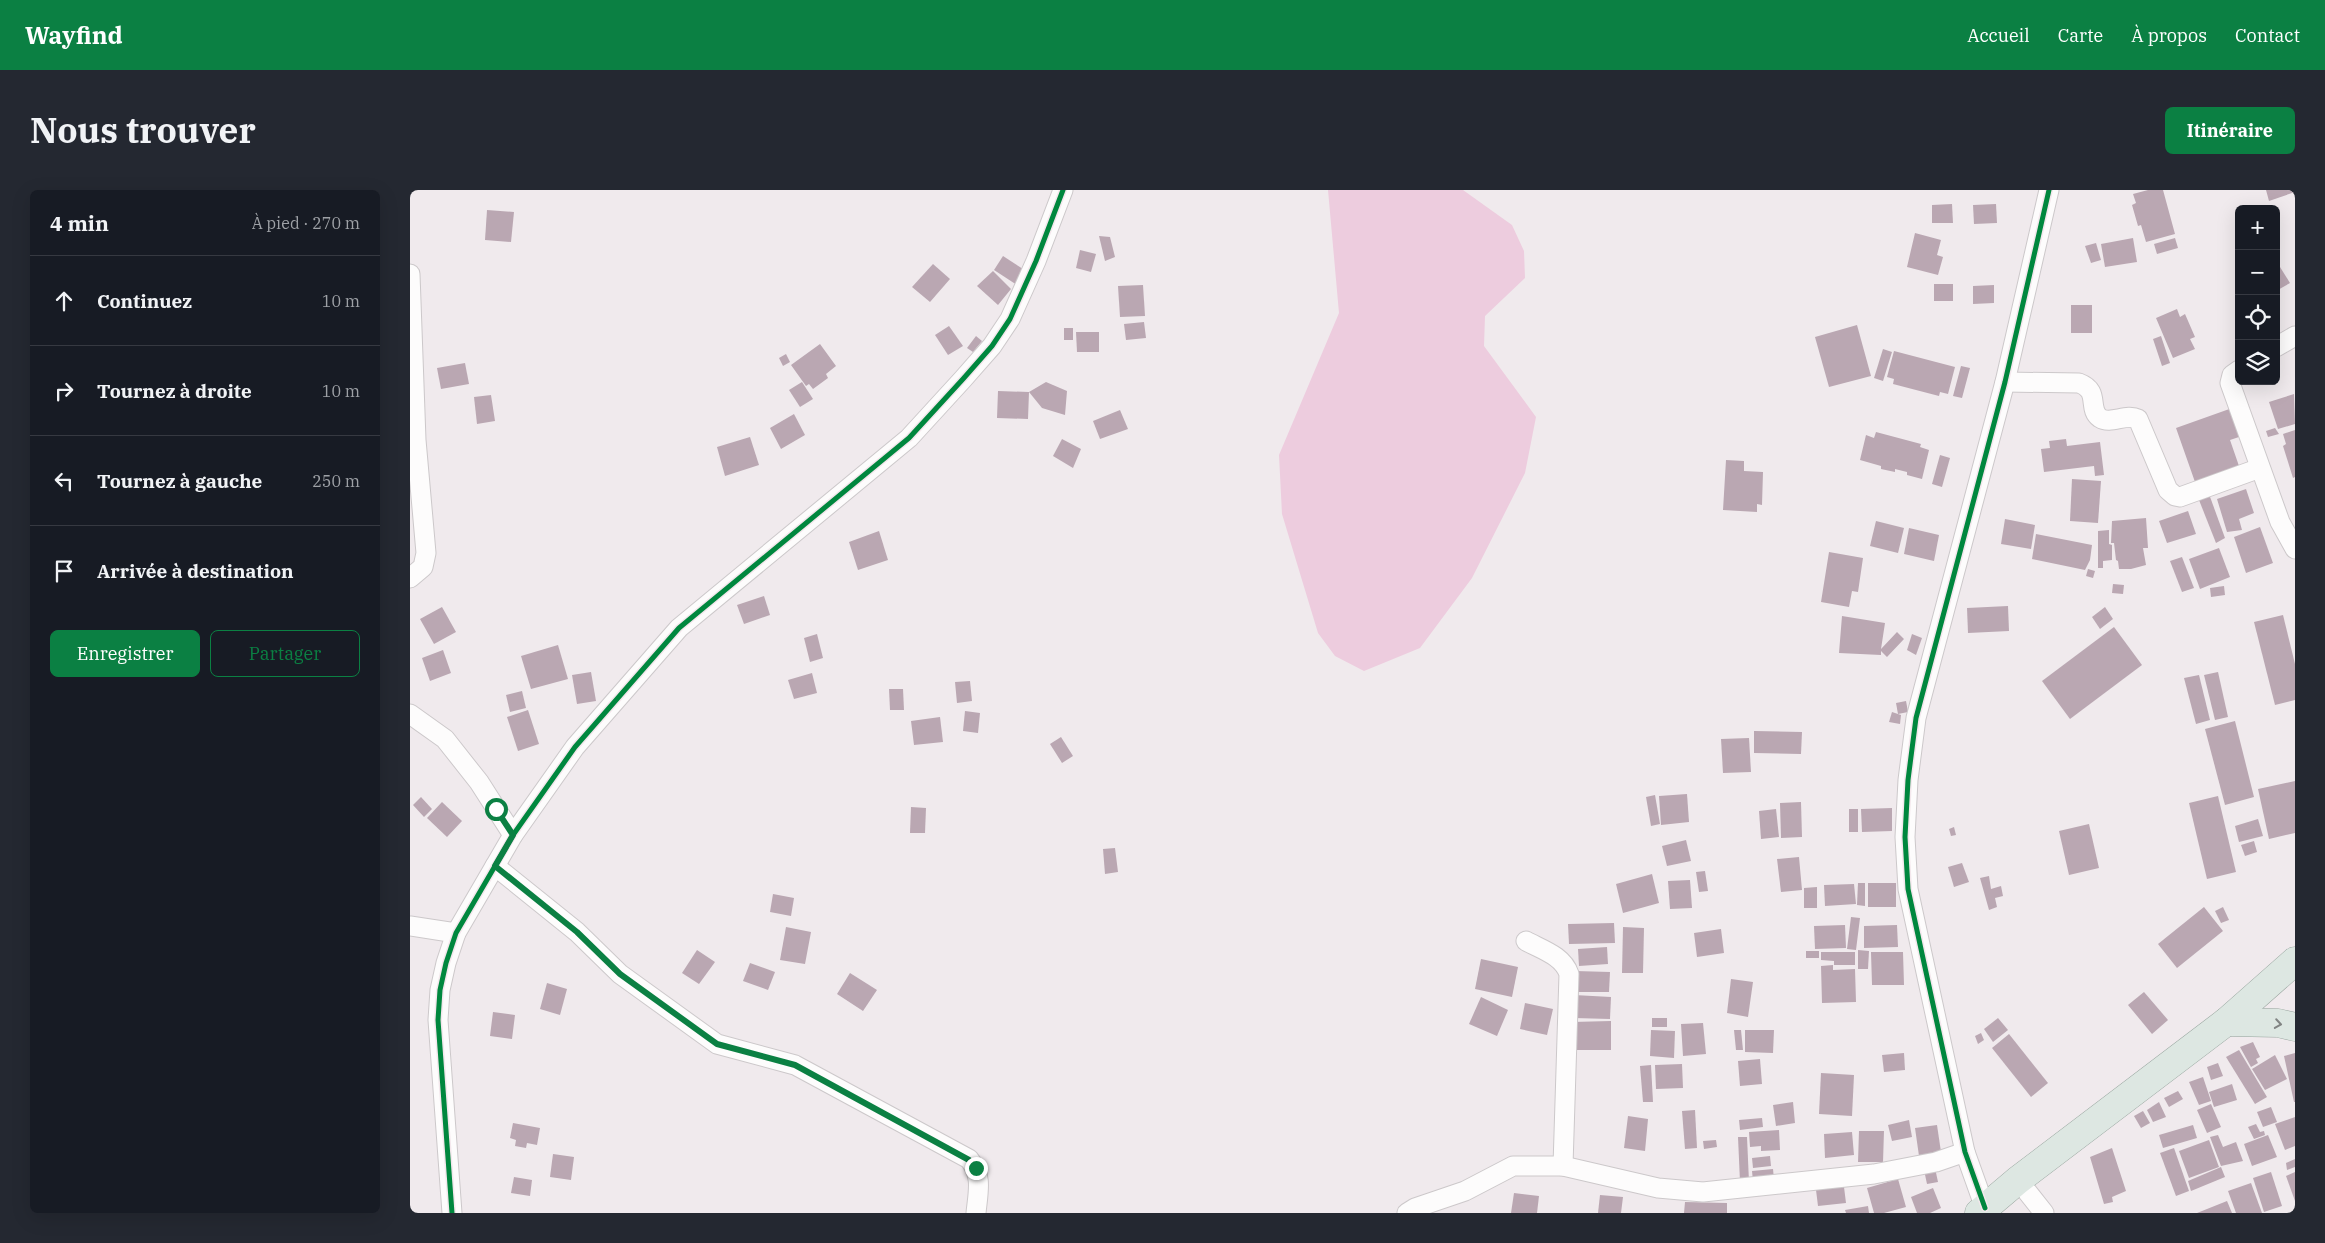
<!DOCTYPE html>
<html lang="fr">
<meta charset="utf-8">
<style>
:root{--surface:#171b24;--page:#242831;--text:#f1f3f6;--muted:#9ea1a6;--line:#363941;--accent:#0b8043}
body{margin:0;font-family:"IBM Plex Serif",serif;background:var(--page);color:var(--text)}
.controls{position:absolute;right:15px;top:15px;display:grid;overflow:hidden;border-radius:8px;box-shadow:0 5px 20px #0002}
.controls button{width:45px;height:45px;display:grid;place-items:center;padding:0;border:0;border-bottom:1px solid var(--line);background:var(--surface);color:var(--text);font:25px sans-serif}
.stop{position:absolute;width:15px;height:15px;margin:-11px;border:4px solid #0b8043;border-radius:50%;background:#fff}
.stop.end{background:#0b8043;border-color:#fff;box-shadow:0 1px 5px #0008}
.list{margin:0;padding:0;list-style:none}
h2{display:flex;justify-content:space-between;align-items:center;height:65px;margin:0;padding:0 20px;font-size:21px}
h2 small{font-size:16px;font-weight:400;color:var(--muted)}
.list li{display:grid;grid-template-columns:32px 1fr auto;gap:15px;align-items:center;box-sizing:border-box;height:90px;padding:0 20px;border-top:1px solid var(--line)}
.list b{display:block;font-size:19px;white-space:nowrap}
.list em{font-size:16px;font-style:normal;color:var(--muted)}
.actions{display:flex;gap:10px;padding:15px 20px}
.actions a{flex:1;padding:11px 0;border:1px solid var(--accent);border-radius:8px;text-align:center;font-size:18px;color:var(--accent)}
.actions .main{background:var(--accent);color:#fff}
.icon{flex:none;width:28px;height:28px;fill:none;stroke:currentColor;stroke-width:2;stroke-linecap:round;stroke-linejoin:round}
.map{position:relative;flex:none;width:1885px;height:1023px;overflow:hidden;border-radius:8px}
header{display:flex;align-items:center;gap:30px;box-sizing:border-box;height:70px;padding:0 25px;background:var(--accent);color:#fff}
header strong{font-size:24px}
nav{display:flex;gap:28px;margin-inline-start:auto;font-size:18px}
.intro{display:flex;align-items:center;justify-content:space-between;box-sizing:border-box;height:120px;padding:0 30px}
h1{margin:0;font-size:35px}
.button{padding:12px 22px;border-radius:8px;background:var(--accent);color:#fff;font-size:18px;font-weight:700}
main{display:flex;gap:30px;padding:0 30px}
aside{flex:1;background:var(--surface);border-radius:8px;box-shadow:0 5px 20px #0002}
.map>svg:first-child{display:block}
</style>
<header>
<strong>Wayfind</strong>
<nav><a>Accueil</a><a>Carte</a><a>À propos</a><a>Contact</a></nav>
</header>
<div class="intro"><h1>Nous trouver</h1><a class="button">Itinéraire</a></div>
<main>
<aside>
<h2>4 min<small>À pied · 270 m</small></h2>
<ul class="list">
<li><svg class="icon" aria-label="ahead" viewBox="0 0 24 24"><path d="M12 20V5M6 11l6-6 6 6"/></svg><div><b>Continuez</b></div><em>10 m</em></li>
<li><svg class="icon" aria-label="right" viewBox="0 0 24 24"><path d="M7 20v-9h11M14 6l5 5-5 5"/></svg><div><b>Tournez à droite</b></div><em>10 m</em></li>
<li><svg class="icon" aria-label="left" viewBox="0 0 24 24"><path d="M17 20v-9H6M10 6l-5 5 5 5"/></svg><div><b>Tournez à gauche</b></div><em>250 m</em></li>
<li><svg class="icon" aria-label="arrive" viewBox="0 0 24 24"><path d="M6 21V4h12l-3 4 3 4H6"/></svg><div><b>Arrivée à destination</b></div></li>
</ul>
<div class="actions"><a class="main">Enregistrer</a><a>Partager</a></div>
</aside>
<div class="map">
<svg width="1885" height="1023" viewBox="0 0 1885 1023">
<rect width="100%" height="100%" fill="#f0eaed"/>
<path fill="#edccde" d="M918,0H1053L1102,35L1114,61L1115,88L1075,126L1074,156L1126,227L1115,283L1062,388L1010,458L954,481L925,466L908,443L872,324L869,265L929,123Z"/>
<g fill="#baa7b2">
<path d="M1738,0H1753L1765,44L1736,52L1731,35L1728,36L1722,15L1726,13L1723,4Z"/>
<path d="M1856,0H1885V2L1859,11Z"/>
<path d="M1542,14L1543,33H1522V15Z"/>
<path d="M1586,14L1587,33L1564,34L1563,15Z"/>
<path d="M77,20L104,22L101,52L75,50Z"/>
<path d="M1505,43L1531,50L1527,65L1533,67L1528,85L1497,77Z"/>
<path d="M689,46L700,47L705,67L695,71Z"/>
<path d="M1723,48L1727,72L1695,77L1691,54Z"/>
<path d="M1765,48L1768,58L1747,64L1744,54Z"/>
<path d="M1686,53L1691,70L1681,73L1675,56Z"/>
<path d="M670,60L686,64L681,82L666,78Z"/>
<path d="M593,66L616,81L607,95L584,80Z"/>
<path d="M523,74L540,89L520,112L502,97Z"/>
<path d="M1870,77L1880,93L1866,101V79Z"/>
<path d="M583,81L601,99L588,115L567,96Z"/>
<rect x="1524" y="94" width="19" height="17"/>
<path d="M733,95L735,126L710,127L708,96Z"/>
<path d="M1584,95V113L1563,114V96Z"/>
<rect x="1661" y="115" width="21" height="28"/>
<path d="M1767,119L1770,127L1775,124L1785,147L1780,149L1785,159L1763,168L1746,128Z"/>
<path d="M734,132L736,148L716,150L714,134Z"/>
<path d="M1447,135L1461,186L1419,197L1405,147Z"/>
<path d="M539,136L553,156L538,165L525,145Z"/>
<rect x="654" y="138" width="9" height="12"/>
<path d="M666,142H689V162H667Z"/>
<path d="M566,146L572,151L563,162L557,158Z"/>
<path d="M1751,146L1760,173L1752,176L1743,149Z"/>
<path d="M410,154L426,176L416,184L418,188L403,199L399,194L396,196L381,175Z"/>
<path d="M1473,159L1482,162L1473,191L1464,188Z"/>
<path d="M1484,161L1545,177L1538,204L1530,202L1529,206L1483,194L1484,189L1477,187Z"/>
<path d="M376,164L380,172L373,176L369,168Z"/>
<path d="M55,173L59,194L31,199L27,178Z"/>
<path d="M1551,176L1560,178L1552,208L1543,206Z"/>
<path d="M392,192L403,209L390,217L379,200Z"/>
<path d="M636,192L657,201L655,225L632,218L619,202L618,229L587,228L588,201L619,202Z"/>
<path d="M1884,204L1885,234L1868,239L1859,212Z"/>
<path d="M81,205L85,231L67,234L64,207Z"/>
<path d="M1825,217L1835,245L1820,250L1829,276L1785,292L1766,238Z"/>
<path d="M710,220L718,239L690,249L683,231Z"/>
<path d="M384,224L395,245L371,259L360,238Z"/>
<path d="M1865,238L1869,244L1858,247L1856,241Z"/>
<path d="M1885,240V287L1883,288L1873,256L1876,254L1873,244Z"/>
<path d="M1466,242L1511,254L1510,257L1519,260L1512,289L1497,285V282L1485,279V282L1471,279V276L1450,270L1456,245L1464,248Z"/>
<path d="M340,247L349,275L315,286L307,257Z"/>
<path d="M652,249L671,259L663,278L643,266Z"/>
<path d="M1656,249L1657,256L1690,252L1694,285L1685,286L1684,276L1634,282L1631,259L1640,258L1639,251Z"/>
<path d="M1530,265L1540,268L1532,297L1522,294Z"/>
<path d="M1316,270L1334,271V281L1353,282L1352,315L1347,314V322L1313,320Z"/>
<path d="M1662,289L1691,291L1688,333L1660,331Z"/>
<path d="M1836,299L1844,323L1829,329L1832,340L1817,342L1807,309Z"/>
<path d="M1799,304L1815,348L1806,353L1789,310Z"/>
<path d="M1778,321L1786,344L1757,353L1749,331Z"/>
<path d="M1736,328L1738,358H1733L1736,375L1721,379H1709L1708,371L1706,370L1704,353H1701L1702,331Z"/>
<path d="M1595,329L1625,335L1621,359L1591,354Z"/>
<path d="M1466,331L1494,338L1488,363L1460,356Z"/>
<path d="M1850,337L1863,373L1836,383L1824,347Z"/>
<path d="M1499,338L1529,345L1524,371L1494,364Z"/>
<path d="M1699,340V354L1702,355V370L1693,371V378H1688V341Z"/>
<path d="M469,341L478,370L448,380L439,352Z"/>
<path d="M1626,344L1682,355L1680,370L1675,380L1622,369Z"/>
<path d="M1809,358L1820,387L1790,399L1779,369Z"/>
<path d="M1419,362L1453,368L1448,402L1442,401L1439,417L1411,412Z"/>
<path d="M1772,367L1784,398L1772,402L1760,371Z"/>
<path d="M1678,379L1685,381L1683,388L1676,386Z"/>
<path d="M1703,394L1714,395L1713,404L1702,403Z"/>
<path d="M1814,396L1815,405L1801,407L1800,398Z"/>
<path d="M354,406L360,425L334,434L327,415Z"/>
<path d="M1598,416L1599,441L1558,443L1557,418Z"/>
<path d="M32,417L46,442L24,454L10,429Z"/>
<path d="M1695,417L1703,429L1690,439L1682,427Z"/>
<path d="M1873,425L1885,474V510L1865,515L1844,432Z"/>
<path d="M1432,426L1475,433L1471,459L1487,442L1494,449L1477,467L1471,461V465L1429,463Z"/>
<path d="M1704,437L1732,475L1660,529L1632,491Z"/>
<path d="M407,444L413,468L400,472L394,448Z"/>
<path d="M1502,444L1512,448L1506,465L1497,460Z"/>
<path d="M148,455L158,489L121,499L111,466Z"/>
<path d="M33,460L41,483L20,491L12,468Z"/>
<path d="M181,482L186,511L167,514L162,485Z"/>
<path d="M1808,482L1818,527L1805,530L1794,485Z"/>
<path d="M402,483L407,503L384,509L378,490Z"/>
<path d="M1789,485L1800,530L1786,534L1774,488Z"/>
<path d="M560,491L562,511L547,513L545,492Z"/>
<path d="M479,499H493L494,520H480Z"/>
<path d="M112,501L116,518L100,522L96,505Z"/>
<path d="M1496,511L1498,522L1488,524L1486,513Z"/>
<path d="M118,520L129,554L108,561L97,527Z"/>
<path d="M555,521L570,523L568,543L553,541Z"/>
<path d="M1482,522L1491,525L1490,534L1479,532Z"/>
<path d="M530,527L533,552L504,555L501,531Z"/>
<path d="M1825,531L1844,607L1815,615L1795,539Z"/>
<path d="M1344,541L1392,542L1391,564L1344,563Z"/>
<path d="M651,547L663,566L652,573L640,554Z"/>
<path d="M1339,548L1341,582L1313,583L1311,549Z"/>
<path d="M1885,591V643L1859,649L1848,599Z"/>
<path d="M1277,604L1279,632L1251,635L1249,606Z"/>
<path d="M1245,605L1250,634L1241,636L1236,607Z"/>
<path d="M1808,606L1826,682L1797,689L1779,613Z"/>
<path d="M11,607L22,619L14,627L3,615Z"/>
<path d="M32,612L52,631L37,647L17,628Z"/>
<path d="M1391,612L1392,647L1371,648L1370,613Z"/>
<path d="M501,617L516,618L515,643H500Z"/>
<path d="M1482,618V641L1452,642L1451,619Z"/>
<path d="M1366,619L1369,647L1351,649L1349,621Z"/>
<rect x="1439" y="619" width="9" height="23"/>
<path d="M1848,629L1853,646L1829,652L1825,636Z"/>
<path d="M1679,634L1689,678L1659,685L1649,641Z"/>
<path d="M1544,637L1546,645L1541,646L1539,639Z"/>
<path d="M1276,650L1281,671L1257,676L1252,656Z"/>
<path d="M1844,651L1847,662L1835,666L1831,655Z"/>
<path d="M705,658L708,682L695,684L693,659Z"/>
<path d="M1389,667L1392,700L1371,702L1367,669Z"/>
<path d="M1552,673L1559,692L1544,697L1538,677Z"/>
<path d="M1295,681L1298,701L1289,702L1286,682Z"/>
<path d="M1242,684L1249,713L1213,723L1206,694Z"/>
<path d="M1579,686L1581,699L1591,696L1593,706L1585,708L1587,717L1579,720L1570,688Z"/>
<path d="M1280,690L1282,718L1260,719L1258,691Z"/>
<path d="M1448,693H1455V716L1447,715Z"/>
<rect x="1458" y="693" width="28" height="24"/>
<path d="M1444,694L1446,714L1415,716L1414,695Z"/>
<path d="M1407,697V718H1394V698Z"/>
<path d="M363,704L384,708L381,726L360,722Z"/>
<path d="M1794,717L1813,741L1767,778L1748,754Z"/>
<path d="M1813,717L1819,730L1811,733L1805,721Z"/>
<path d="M1441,727L1450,728L1446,760L1437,759Z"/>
<path d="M1204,733L1205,753L1159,754L1158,734Z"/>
<path d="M1435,735L1436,758L1405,759L1404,736Z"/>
<path d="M1487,735L1488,757L1454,758V736Z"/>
<path d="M376,737L401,742L395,774L370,770Z"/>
<path d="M1213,737L1234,738L1233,783H1212Z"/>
<path d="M1311,739L1314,763L1287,767L1284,743Z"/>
<path d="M1197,757L1198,774L1169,776L1168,759Z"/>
<path d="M287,760L305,772L289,794L272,783Z"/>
<path d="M1448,760L1459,761L1458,779H1448Z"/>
<rect x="1396" y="761" width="13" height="7"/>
<path d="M1411,762H1445V775H1424V771L1411,770Z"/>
<path d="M1461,762H1493L1494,795H1462Z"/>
<path d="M1071,769L1108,777L1102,807L1065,799Z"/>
<path d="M340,773L365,782L358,800L333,791Z"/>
<path d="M1423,775V780L1445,779L1446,812L1412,813L1411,776Z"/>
<path d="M1165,781L1200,782L1199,802H1165Z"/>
<path d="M440,783L467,800L453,821L427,804Z"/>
<path d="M1321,789L1343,792L1338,827L1317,823Z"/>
<path d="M137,793L157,799L150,825L130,819Z"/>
<path d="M1734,802L1758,830L1742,844L1718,815Z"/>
<path d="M1164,805L1201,807L1200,829L1164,828Z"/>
<path d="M1071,807L1098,820L1087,846L1059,834Z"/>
<path d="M1115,813L1143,819L1137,845L1110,839Z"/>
<path d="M83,822L105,825L102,849L80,846Z"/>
<rect x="1242" y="828" width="15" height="9"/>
<path d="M1588,828L1598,840L1583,852L1574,839Z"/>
<path d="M1201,831V860H1163L1162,832Z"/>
<path d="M1293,833L1296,864L1273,866L1271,834Z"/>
<path d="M1241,840L1265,841L1264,868L1240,866Z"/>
<path d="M1324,840H1331L1333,860H1326Z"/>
<path d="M1335,840H1364L1363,863L1335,862Z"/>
<path d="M1571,843L1574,850L1568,854L1565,846Z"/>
<path d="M1599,844L1638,893L1621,907L1582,858Z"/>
<path d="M1843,852L1850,867L1846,869L1848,873L1841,877L1830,857Z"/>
<path d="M1829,860L1857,907L1845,914L1816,867Z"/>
<path d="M1494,863L1495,880L1474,882L1472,865Z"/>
<path d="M1885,863V912H1884L1874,866Z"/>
<path d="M1865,865L1877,889L1855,900L1842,879Z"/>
<path d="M1350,869L1352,894L1330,896L1328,871Z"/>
<path d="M1808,873L1813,886L1801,890L1797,877Z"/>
<path d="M1272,874L1273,898L1246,899L1245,875Z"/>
<path d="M1241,875L1243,912H1233L1230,876Z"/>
<path d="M1411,883L1444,885L1442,926L1409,924Z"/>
<path d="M1793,887L1801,911L1789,915L1779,892Z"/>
<path d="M1822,894L1827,910L1804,917L1799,902Z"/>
<path d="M1768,901L1773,909L1759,917L1754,908Z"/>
<path d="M1383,912L1385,933L1366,936L1363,915Z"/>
<path d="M1749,912L1756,927L1743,932L1737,920Z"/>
<path d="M1801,914L1811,937L1797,943L1787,920Z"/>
<path d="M1861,917L1867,932L1853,937L1847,922Z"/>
<path d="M1285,920L1287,958L1275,959L1272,921Z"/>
<path d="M1733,921L1740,933L1731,938L1724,926Z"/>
<path d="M1218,926L1238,929L1235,961L1214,958Z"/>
<path d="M1885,927V956L1875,960L1865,934Z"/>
<path d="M1352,928L1353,937L1330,940L1329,930Z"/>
<path d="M1499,930L1502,947L1482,951L1478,935Z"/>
<path d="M103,933L130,938L127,955L117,953L116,958L105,956L106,950L100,948Z"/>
<path d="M1846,934L1850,942L1854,941L1855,945L1844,949L1838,937Z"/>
<path d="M1527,935L1531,962L1509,966L1505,938Z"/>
<path d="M1783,935L1787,948L1753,958L1749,945Z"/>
<path d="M1369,940L1370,960L1351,961V956L1340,957L1339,942Z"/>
<path d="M1449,941H1474L1473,972H1448Z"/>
<path d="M1442,942L1444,965L1415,968L1414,944Z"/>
<path d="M1808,945L1813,957L1826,952L1833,971L1811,976L1800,947Z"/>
<path d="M1858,945L1867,967L1842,976L1834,954Z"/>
<path d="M1328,947H1337L1339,992H1330Z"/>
<path d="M1306,950L1307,957L1294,959L1293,951Z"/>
<path d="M1799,950L1809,977L1779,988L1769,961Z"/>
<path d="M1702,958L1716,1001L1702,1007L1703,1012L1694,1014L1680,967Z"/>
<path d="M1764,958L1779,1001L1766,1006L1750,963Z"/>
<path d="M143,964L164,967L161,990L140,987Z"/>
<path d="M1360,966L1361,976L1343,978L1342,968Z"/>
<path d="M1885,969V977L1877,980L1876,973Z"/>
<path d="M1811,977L1815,987L1781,1001L1778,991Z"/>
<path d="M1525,978L1528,992L1517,994L1514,980Z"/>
<path d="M1363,979L1364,989L1343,991L1342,981Z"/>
<path d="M1861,982L1872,1016L1854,1022L1843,988Z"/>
<path d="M1885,982V1011L1876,986Z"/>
<path d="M104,987L122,990L120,1006L101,1003Z"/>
<path d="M1488,989L1496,1017L1474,1023H1464L1457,998Z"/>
<path d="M1841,993L1852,1023H1826L1818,1001Z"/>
<path d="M1434,997L1436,1013L1408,1016L1406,1000Z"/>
<path d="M1523,998L1531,1018L1520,1023H1507L1501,1007Z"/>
<path d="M1104,1003L1129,1006L1127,1023H1101Z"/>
<path d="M1190,1005L1213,1007L1211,1023H1188Z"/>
<path d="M1817,1011L1822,1023H1787Z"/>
<path d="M1275,1012L1317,1013V1023H1274Z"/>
<path d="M1458,1016L1459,1023H1436L1435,1020Z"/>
</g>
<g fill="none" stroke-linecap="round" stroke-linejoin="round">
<defs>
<g id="street">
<path d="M0,84L6,250L16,363L13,377L0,388"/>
<path d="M1866,157L1885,146"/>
<path d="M1829,180L1822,185L1820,193L1870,332L1885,359"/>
<path d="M1595,192L1669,193C1691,201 1677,219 1690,228C1701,235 1716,223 1728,229L1758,300L1765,306L1770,307L1850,278"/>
<path d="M0,524L35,549L69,592L103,645"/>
<path d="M85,676L167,742L210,784L307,854L385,875L559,969C573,986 568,1002 566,1023"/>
<path d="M0,736L46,743"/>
<path d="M1116,751C1133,760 1153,766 1159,784L1153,976"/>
<path d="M1608,990L1634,1023"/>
<path d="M1575,1018L1555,962L1498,699L1495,647L1498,590L1506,528L1595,192L1639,0"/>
<path d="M42,1023L28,830L30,800L36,773L46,743L103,645L165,557L269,438L499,248L553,189L582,156L600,129L626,71L653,0"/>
<path d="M997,1023L1005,1018L1055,1001L1103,976H1153L1248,998L1293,1002L1464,984L1526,972L1555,962"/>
</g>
<g id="primary">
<path d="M1816,832L1868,833L1885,837"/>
<path d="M1569,1023L1608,990L1816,832L1885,771"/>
</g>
</defs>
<use href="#street" stroke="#ccc8ca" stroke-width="21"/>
<use href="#primary" stroke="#94a29b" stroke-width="29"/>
<use href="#street" stroke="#fdfcfc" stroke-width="19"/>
<use href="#primary" stroke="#dde7e2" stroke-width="28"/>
<defs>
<g id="cycleway">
<path d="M1575,1018L1555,962L1498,699L1495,647L1498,590L1506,528L1595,192L1639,0"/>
<path d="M42,1023L28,830L30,800L36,773L46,743L103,645L165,557L269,438L499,248L553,189L582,156L600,129L626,71L653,0"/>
</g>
</defs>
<use href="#cycleway" stroke="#f3e7ec" stroke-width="8"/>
<use href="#cycleway" stroke="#00873e" stroke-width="5"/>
</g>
<defs><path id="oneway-chevron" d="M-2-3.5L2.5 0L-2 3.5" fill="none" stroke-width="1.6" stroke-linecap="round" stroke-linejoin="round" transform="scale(1.25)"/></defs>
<use stroke="#818483" href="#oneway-chevron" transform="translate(1868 834) rotate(9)"/>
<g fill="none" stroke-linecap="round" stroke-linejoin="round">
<path stroke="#0b8043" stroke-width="6" d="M86,619L103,645L85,676L167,742L210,784L307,854L385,875L559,970L566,978"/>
</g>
</svg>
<div class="controls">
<button>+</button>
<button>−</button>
<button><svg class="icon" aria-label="locate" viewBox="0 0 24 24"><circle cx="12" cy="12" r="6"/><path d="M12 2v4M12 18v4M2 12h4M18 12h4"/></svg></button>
<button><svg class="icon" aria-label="layers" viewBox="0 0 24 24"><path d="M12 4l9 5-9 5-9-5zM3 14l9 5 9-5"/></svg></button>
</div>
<div class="stop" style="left:86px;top:619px"></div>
<div class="stop end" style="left:566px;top:978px"></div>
</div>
</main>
